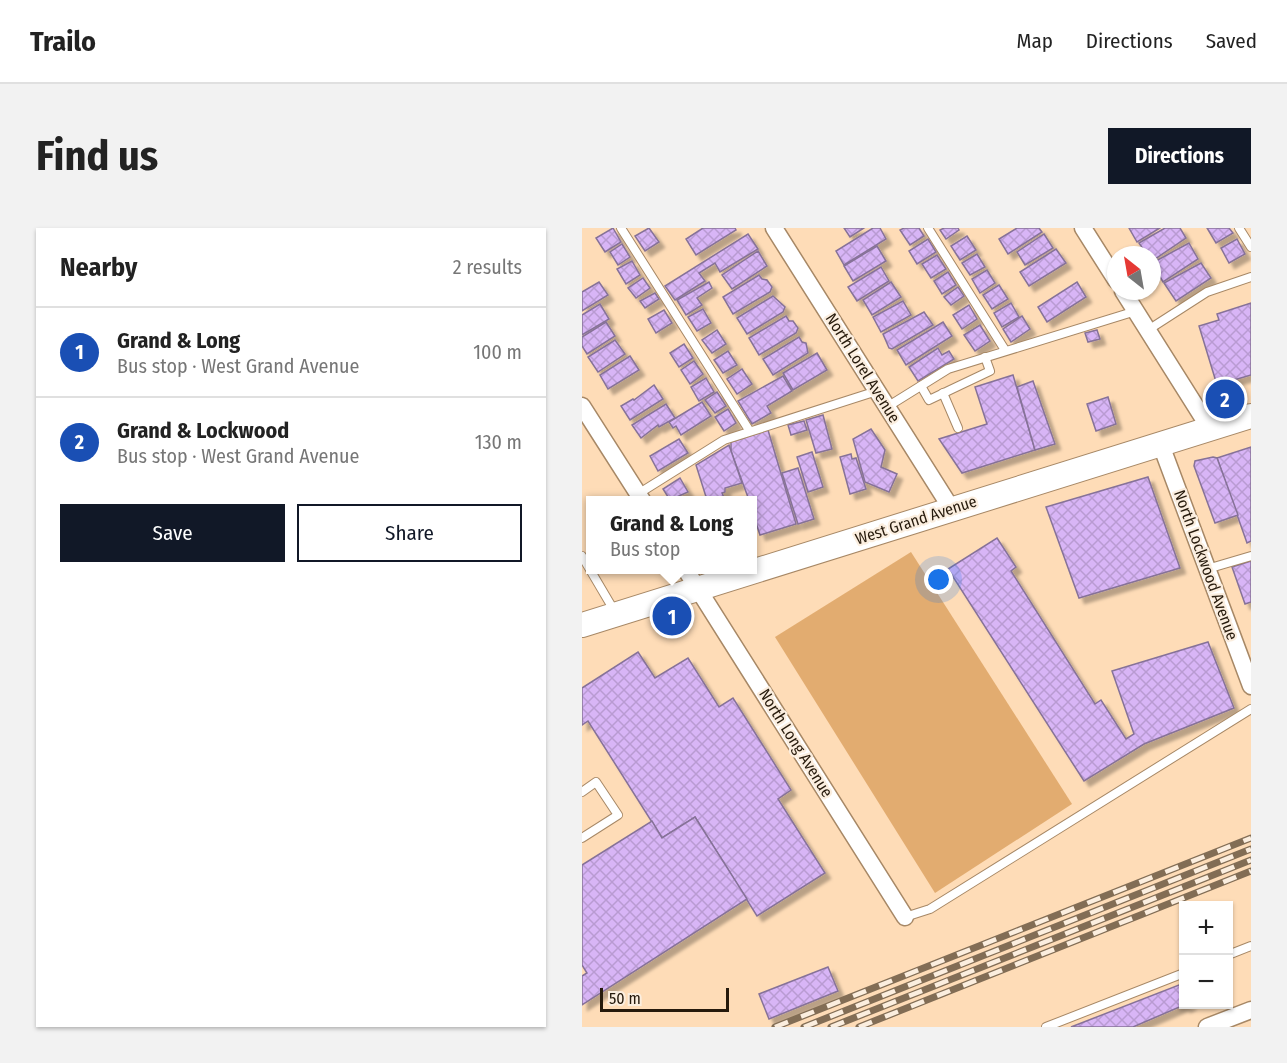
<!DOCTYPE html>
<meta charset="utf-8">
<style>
:root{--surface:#fff;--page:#f2f2f2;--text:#222;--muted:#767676;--line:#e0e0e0;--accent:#111827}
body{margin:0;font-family:"Fira Sans Condensed",sans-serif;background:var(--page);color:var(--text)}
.controls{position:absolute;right:18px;bottom:18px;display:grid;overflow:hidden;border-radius:0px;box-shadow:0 2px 4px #0004}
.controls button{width:54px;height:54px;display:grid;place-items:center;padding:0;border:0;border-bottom:2px solid var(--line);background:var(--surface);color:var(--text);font:30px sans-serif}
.compass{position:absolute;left:525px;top:18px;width:54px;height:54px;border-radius:50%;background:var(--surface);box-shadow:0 2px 4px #0004;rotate:329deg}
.scale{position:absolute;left:18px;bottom:15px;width:129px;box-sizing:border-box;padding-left:6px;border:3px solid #261a0c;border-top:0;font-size:16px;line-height:21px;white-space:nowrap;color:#261a0c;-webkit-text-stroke:4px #fbeedf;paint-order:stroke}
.you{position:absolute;left:357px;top:352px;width:21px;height:21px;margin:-15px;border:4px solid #fff;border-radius:50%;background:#1a73e8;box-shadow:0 0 0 9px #1a73e833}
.badge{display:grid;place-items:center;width:39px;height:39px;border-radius:50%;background:var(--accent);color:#fff;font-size:20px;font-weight:700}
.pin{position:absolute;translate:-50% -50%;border:3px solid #fff;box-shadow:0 2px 6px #0006}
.popup{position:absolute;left:4px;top:268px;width:171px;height:78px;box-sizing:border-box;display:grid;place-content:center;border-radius:0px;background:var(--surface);filter:drop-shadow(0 2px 4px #0005);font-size:20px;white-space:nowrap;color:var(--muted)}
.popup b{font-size:22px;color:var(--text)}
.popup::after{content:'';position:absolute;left:50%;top:100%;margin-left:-12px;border:12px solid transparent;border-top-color:var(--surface)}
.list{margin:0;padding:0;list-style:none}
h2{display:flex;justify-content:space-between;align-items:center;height:78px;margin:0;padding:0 24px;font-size:26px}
h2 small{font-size:20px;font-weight:400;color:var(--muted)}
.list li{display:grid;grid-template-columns:39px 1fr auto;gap:18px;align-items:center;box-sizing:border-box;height:90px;padding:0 24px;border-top:2px solid var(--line)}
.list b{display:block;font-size:22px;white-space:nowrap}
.list p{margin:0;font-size:20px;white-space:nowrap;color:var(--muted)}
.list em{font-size:20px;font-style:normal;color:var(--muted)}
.actions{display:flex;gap:12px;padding:18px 24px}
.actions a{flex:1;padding:14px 0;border:2px solid var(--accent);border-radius:0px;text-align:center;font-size:21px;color:var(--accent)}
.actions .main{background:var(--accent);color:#fff}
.map{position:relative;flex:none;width:669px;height:799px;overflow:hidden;border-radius:0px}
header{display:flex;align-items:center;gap:36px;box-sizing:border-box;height:84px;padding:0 30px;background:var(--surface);border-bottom:2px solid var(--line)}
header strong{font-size:28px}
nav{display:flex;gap:33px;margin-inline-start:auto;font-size:21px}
.intro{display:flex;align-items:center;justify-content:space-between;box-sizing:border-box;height:144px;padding:0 36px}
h1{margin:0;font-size:42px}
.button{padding:15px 27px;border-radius:0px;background:var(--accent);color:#fff;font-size:21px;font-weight:700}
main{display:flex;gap:36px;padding:0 36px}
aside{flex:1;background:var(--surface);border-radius:0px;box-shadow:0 2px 4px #0004}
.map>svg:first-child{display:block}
</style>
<header>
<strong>Trailo</strong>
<nav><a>Map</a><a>Directions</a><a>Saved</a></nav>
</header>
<div class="intro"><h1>Find us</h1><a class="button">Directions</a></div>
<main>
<aside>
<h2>Nearby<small>2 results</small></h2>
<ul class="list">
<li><span class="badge" style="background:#1a4fb4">1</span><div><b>Grand &amp; Long</b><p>Bus stop · West Grand Avenue</p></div><em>100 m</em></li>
<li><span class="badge" style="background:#1a4fb4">2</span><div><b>Grand &amp; Lockwood</b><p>Bus stop · West Grand Avenue</p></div><em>130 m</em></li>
</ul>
<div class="actions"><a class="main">Save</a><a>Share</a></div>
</aside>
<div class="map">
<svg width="669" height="799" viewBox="0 0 669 799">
<defs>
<pattern id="building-cross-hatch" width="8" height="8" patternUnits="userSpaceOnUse" patternTransform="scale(1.5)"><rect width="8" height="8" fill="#d8b5f6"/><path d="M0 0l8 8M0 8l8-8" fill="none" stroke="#b99bd2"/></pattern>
<filter id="shadow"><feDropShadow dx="5.5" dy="5.5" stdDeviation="1.5" flood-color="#0004"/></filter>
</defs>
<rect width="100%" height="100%" fill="#fedcb7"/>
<path fill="#e2ac70" d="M329,324L490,576L353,665L193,409Z"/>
<g fill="url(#building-cross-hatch)" stroke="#867298" stroke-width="1.5" filter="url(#shadow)">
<path d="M31,0L39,14L23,24L14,10Z"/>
<path d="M67,0L77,14L63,23L53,8Z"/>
<path d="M121,0H153L154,2L114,27L104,11Z"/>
<path d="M262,0H282L268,9Z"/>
<path d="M291,0H298L304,11L262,37L254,23Z"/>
<path d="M322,0H337L342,8L328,17L318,2Z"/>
<path d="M362,0H376L377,2L364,11L358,2Z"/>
<path d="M435,0H457L460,4L426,26L417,11Z"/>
<path d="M547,0H578L555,14Z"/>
<path d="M583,0H598L604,10L570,33V27H565L557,15Z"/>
<path d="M625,0H647L651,5L634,15Z"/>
<path d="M166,6L176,21L138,44L133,35L117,45L123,53L93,72L83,58Z"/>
<path d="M462,6L471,20L443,37L435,24Z"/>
<path d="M385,8L394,22L378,32L369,18Z"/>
<path d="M346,11L354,24L335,36L327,23Z"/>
<path d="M655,11L663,26L647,35L639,20Z"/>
<path d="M607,15L616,31L581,54L570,35Z"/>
<path d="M40,16L48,29L36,37L28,24Z"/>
<path d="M295,18L304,33L271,53L262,38Z"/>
<path d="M474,21L484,35L447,58L438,44Z"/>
<path d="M176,23L185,38L150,61L140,47Z"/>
<path d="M395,26L403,39L388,47L380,35Z"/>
<path d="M355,27L364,41L349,50L340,36Z"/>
<path d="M50,33L58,47L44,56L35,41Z"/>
<path d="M619,35L629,50L594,73L582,55Z"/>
<path d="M299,39L307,53L275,73L266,59Z"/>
<path d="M405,42L413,55L398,65L390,51Z"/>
<path d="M366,44L374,57L360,66L352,53Z"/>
<path d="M177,47L180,51L185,52L190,59L188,64L151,86L141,69Z"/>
<path d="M61,50L68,60L54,70L46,60Z"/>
<path d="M17,54L26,67L0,83V64Z"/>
<path d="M127,54L130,60L115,70L120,77L104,87L95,72Z"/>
<path d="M309,54L319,69L290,87L281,72Z"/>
<path d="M495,54L504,69L465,94L456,79Z"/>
<path d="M417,57L426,71L410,81L401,67Z"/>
<path d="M376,59L382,68L369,77L362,69Z"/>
<path d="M73,65L77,71L63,80L58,73Z"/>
<path d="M191,68L203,79L201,84L165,106L155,90Z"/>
<path d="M321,73L329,87L299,104L291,89Z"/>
<path d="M429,75L437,89L420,99L412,85Z"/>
<path d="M669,75V147L635,157L617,98L637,92L635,86Z"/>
<path d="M18,76L27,91L0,107V87Z"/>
<path d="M387,77L395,91L380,101L371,87Z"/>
<path d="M121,81L129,95L115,103L106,89Z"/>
<path d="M82,82L90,95L74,105L66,91Z"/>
<path d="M342,84L351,97L310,121L307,120L301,106Z"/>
<path d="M204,88L207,93H211L216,100L214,105L177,127L167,110Z"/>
<path d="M440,88L448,101L429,114L421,101Z"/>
<path d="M24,94L33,108L5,126L0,118V109Z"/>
<path d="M361,94L370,108L324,137L315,122Z"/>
<path d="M398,97L408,113L393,123L382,107Z"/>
<path d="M135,102L144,116L130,125L120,112Z"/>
<path d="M515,102L518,111L506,114L503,105Z"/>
<path d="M217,109L220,114L224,115L226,125L191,147L181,131Z"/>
<path d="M33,112L43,126L16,144L6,129Z"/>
<path d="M102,116L111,130L97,139L88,125Z"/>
<path d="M356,120L360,127L367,123L372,131L336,153L327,139Z"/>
<path d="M146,123L155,137L141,145L132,132Z"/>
<path d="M235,125L245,142L211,162L201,145Z"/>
<path d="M48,128L57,142L26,161L18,147Z"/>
<path d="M112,133L121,146L108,156L99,142Z"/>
<path d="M160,141L170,156L155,166L145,151Z"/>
<path d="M431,147L453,222L380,245L357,211L405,196L393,159Z"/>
<path d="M201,148L210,163L185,178L189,185L170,196L156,173Z"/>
<path d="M124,150L132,164L117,173L109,159Z"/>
<path d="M451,153L473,216L453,222L435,159Z"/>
<path d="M72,157L81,171L48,192L39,178L51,171L52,172Z"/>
<path d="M135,164L144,178L133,185L123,172Z"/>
<path d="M526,169L534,196L514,203L505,176Z"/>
<path d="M120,174L129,188L99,207L94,198L91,200L87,194Z"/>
<path d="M84,176L93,190L77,199L76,197L59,210L50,197Z"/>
<path d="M146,181L154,195L142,203L133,189Z"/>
<path d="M241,187L250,221L234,225L224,192Z"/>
<path d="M222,193L225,202L209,207L206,197Z"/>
<path d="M289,201L303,222L299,239L315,246L307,264L283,254L271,211Z"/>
<path d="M186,202L214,296L178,307L171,286V272H167L149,223V214Z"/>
<path d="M97,211L106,225L76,243L68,228Z"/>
<path d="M147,217L160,255L143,260V264L140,265L143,272H125L114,237Z"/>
<path d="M669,219V313L665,315L635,230Z"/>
<path d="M230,224L241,259L226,264L215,229Z"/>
<path d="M269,226L270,231L274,230L284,261L268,266L258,229Z"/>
<path d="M631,229L635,230L656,287L633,295L612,238L613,233Z"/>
<path d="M216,240L232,291L216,296L200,245Z"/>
<path d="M566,249L598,340L497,370L464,279Z"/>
<path d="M98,250L106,264L88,272L81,261Z"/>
<path d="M415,310L434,339L429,343L513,476L519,472L544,511L552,506L530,443L626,414L652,480L562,516L502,553L366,341Z"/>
<path d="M669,333V374L663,376L650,339Z"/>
<path d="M56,424L73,450L106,430L137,479L151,470L209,562L196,571L243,645L175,688L113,589L80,610L6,493L0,497V460Z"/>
<path d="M113,589L165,671L0,777V748L5,745L0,737V637L70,593L80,610Z"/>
<path d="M246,739L256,763L187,791L177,766Z"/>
<path d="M602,755V776H609L603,779L602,777L551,799H489Z"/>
</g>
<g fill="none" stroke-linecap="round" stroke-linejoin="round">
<defs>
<g id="lane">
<path d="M39,0L167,202"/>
<path d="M346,0L423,122"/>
<path d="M657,0L669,19"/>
<path d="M566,102L625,64L669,49"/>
<path d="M339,158L347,172L408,143L403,129"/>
<path d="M361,165L376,200"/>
<path d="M305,179L366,141L554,83"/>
<path d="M56,266L142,212L295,163"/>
<path d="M0,328L33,384"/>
<path d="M625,341L669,328"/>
<path d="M0,564L14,554L36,587L0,610"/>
<path d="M323,689L348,681L669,481"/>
<path d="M646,727L669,718"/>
<path d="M464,799L602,745"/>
</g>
<g id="street">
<path d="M192,0L369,280"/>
<path d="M501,0L534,52"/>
<path d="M541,63L628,201"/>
<path d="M0,178L60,272"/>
<path d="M579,217L669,458"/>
<path d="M104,342L323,689"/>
<path d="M625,799L669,782"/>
</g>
<path id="secondary" d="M0,397L669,188"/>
</defs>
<use href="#lane" stroke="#a78866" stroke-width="10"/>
<use href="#street" stroke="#a78866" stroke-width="19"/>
<use href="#secondary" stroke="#a78866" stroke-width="26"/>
<use href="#lane" stroke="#fff" stroke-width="8"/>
<use href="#street" stroke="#fff" stroke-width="16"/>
<use href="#secondary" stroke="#fff" stroke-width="24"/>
<defs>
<g id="rail">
<path d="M193,799L669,610"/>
<path d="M222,799L669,621"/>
<path d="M249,799L669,632"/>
<path d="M277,799L669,643"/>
</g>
</defs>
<use href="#rail" stroke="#826d55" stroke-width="7"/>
<use href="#rail" stroke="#fbeedf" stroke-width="4.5" stroke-dasharray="14" stroke-linecap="butt"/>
</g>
<g text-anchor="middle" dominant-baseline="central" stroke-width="4.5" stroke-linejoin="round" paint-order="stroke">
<g font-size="16" fill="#261a0c" stroke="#fbeedf">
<text transform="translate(281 140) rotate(58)">North Lorel Avenue</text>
<text transform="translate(334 292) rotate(-18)">West Grand Avenue</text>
<text transform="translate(624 337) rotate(70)">North Lockwood Avenue</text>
<text transform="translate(214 515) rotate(58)">North Long Avenue</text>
</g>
</g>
</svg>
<div class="controls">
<button>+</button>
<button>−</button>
</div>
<svg class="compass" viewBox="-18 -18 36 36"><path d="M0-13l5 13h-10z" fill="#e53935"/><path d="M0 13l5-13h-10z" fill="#767676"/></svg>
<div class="scale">50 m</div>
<div class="you"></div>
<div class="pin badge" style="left:90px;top:388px;background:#1a4fb4">1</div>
<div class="popup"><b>Grand &amp; Long</b>Bus stop</div>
<div class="pin badge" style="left:643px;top:171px;background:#1a4fb4">2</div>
</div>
</main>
